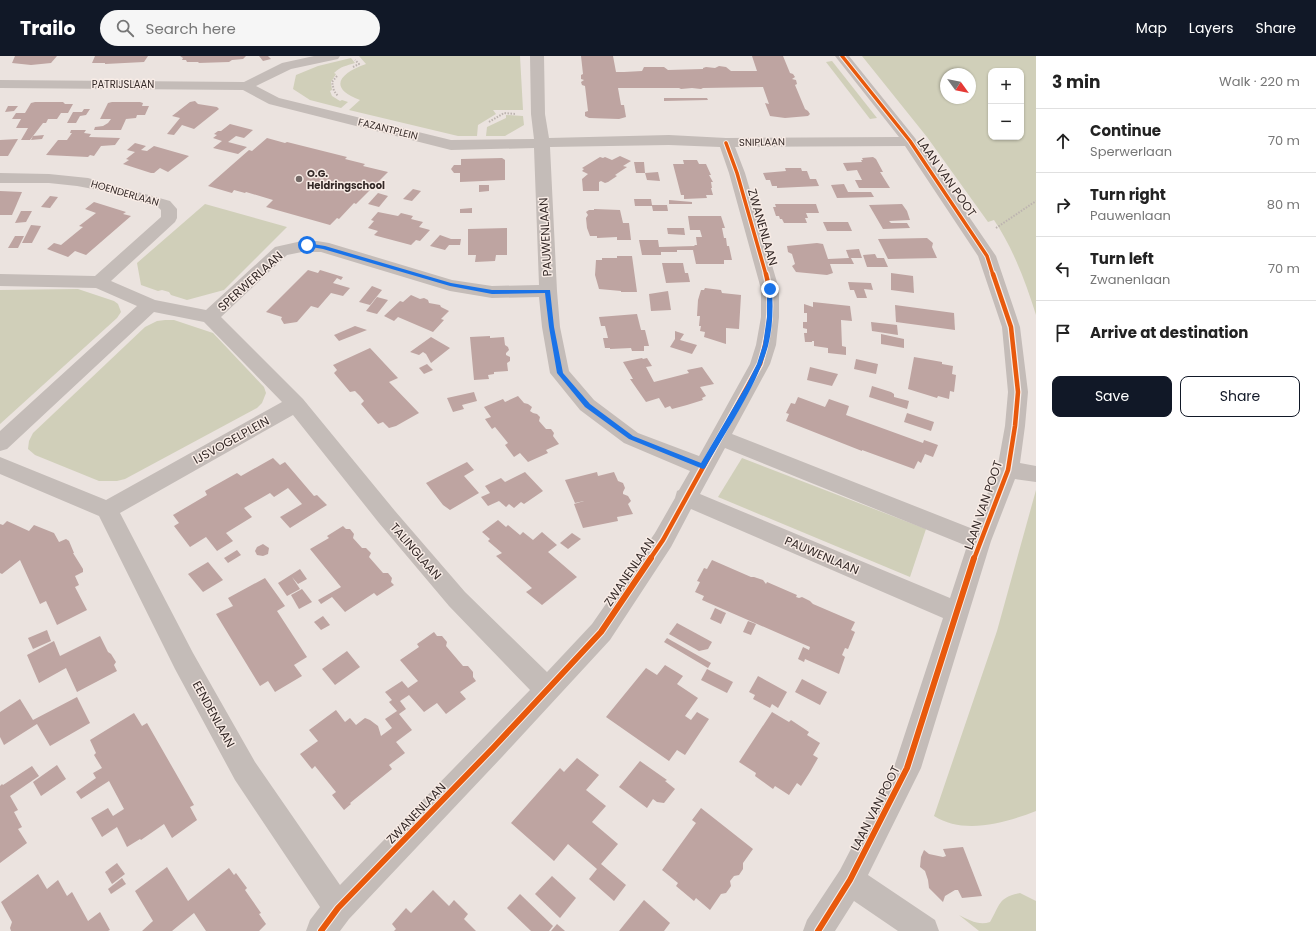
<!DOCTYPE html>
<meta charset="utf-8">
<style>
:root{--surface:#fff;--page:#f6f6f6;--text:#222;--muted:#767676;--line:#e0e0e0;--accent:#111827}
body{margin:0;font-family:Poppins,sans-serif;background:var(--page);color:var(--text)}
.controls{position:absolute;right:12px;top:12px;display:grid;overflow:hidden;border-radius:8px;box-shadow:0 1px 3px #0004}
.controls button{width:36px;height:36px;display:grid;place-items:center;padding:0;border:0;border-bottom:1px solid var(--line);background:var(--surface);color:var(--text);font:20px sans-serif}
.compass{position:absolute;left:940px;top:12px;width:36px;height:36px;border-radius:50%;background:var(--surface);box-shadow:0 1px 3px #0004;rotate:123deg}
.stop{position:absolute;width:12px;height:12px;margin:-9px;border:3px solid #1a73e8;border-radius:50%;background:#fff}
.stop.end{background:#1a73e8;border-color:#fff;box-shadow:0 1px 4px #0008}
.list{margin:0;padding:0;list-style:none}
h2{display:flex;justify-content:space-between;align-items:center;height:52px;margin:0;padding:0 16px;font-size:17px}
h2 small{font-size:13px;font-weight:400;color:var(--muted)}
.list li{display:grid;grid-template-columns:26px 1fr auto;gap:12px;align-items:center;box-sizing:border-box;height:64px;padding:0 16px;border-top:1px solid var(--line)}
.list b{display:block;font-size:15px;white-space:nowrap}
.list p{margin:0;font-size:13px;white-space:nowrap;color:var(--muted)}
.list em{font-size:13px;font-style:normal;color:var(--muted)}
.actions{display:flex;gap:8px;padding:12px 16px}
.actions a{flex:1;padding:9px 0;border:1px solid var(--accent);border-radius:8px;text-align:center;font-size:14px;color:var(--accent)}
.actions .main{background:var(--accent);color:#fff}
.icon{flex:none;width:22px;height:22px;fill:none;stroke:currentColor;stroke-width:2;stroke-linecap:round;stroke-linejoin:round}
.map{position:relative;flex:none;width:1036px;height:875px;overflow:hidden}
header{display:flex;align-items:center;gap:24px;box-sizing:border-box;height:56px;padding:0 20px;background:var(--accent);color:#fff}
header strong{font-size:19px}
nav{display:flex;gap:22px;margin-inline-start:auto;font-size:14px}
.search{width:280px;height:36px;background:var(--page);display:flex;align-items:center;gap:10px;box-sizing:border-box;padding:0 14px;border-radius:22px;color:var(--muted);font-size:15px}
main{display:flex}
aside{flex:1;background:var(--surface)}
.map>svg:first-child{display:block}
</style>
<header>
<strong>Trailo</strong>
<div class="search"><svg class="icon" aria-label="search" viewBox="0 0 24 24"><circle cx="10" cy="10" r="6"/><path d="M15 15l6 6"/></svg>Search here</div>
<nav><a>Map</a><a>Layers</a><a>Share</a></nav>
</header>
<main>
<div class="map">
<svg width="1036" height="875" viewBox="0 0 1036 875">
<rect width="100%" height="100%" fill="#ebe3df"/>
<g fill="#d0cfb9" fill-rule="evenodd">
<path d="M359,0H520L523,54H493L496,58L478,69L477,80H458L349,54L360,44C327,32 340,17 366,8Z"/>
<path d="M862,0H1036V259C1026,227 1013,192 994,164L988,166L927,81ZM991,15H1021V81H991ZM946,18H970V42H946Z"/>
<path d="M351,2L355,7C346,10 341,10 334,17L336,18L331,26L332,34L330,35L332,40L340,45L342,44L348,46L341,52L310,44L293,33L296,19L318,10Z"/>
<path d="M832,5L877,62L870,63L826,6Z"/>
<path d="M506,59L523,60L524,69L505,80H486L487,71L506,62Z"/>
<path d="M205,148L287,171L224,234L187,244L171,239L169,236L162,234L158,235L141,229L137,207Z"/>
<path d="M78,233L114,245L118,248L121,256L117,262L0,368V234Z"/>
<path d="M165,264H174L213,277L264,331L266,337L262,347L257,352L125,423L117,425H99L35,399L28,393L29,385L33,377L145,271L157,265Z"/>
<path d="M742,402L926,473L910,521L718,441Z"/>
<path d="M1036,434V755C1005,767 964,779 934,760L997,575Z"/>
<path d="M1020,837L1036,845V875H979L959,859C969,864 979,870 990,866C1000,849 998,841 1020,837Z"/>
</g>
<g fill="#bea4a1">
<path d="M15,0H57L51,7L31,9L12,7Z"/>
<path d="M95,0H148L144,6L105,8V7H92Z"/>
<path d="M180,0H246L243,3L232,4L229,6L198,7L199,6H187L186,4H182L183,2Z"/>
<path d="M259,0H268L271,3L263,5Z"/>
<path d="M581,0H613L616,16H624L642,15L644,11H664L668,14L703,13V12L706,11L715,12L719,10L726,11L731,15H757L752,0H783L790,17L793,18L795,21L792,23L796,24L797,28L795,29L805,53L808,55L810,58L808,60L785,62L770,60L765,47L769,48L763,31L703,32L701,33L692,32L681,33L679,32H618L621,49H624L626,61L619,63L589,62L585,60V56L588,55L585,30L582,29L581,26L584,24L581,23V19L583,18Z"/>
<path d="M664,42H707L708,44L664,45Z"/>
<path d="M195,45L198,48L217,51L219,53L194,73L182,69L174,79L167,78L180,62L172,60L190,46Z"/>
<path d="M35,46H63L65,48H73L68,57H61L57,63H48L46,67H43L30,84H21L28,72H16L21,63H12L16,57H25L31,47Z"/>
<path d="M112,46H140L143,47L142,50H149L145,59H137L136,62L126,63L121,74H94L95,71L103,70L108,67L111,63H100L108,47Z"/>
<path d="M8,50H18L14,55L5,56Z"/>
<path d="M84,53H90L86,59L80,60L76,67H67L73,56H82Z"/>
<path d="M230,68L253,74L244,82L236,80L228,86L247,91L238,98L213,92L222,85L213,82L217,79L214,78L218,75H221Z"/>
<path d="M71,74H86L84,77L91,78L89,81L120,82L115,89L101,90L94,100L90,99L88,101L46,99L58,84H67L72,77H70Z"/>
<path d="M44,79L42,83L31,84L33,80Z"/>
<path d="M267,82L285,87L287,86L347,101L345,103L365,108L363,110L388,116L356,148L354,147L339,163L337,162L330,169L266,151L273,144L246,136L245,137L234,134L232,137L208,130L249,94L252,95Z"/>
<path d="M18,83L8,100H0V84Z"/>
<path d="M135,87L146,90L141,94L147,95L154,90L189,100L168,116L160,112L154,117H151L123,108L129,104L126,103L135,96L127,94Z"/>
<path d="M620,100L631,105L623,110L627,111L615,119L617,120L608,126L605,127L601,125L599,126V135H583L582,123L588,118L582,115L584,113L582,112L600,101L603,102L605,101L612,104Z"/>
<path d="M873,101L876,103L883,116H880L890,132H859L855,124H862L857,114L847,115L843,107L862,106L861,104H863L862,102Z"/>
<path d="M502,102L505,104V124L460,126V117H454L451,113L454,109H461V103Z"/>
<path d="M683,104H697L699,108H706L711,119H709L713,126H711L712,132H711L713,139H706L707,142L684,143V139H681L673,108H684Z"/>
<path d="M634,106H644L645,117H636Z"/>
<path d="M785,112H801L802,115H807L810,123H816L819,130L777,132V130H772L770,124H766L763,117L786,115Z"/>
<path d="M658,116L660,125L647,124L645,117Z"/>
<path d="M844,128L848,136H871L874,141L837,142L831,129Z"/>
<path d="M479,129H489V135L479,136Z"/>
<path d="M413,133L421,135L412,145L403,143Z"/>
<path d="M0,135L22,136L12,159H0Z"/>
<path d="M378,137L388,140L379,151L368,148Z"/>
<path d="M50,140L58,141L50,152L41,151Z"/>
<path d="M634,143H651L652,149H667L668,155H653L652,150H635Z"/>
<path d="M669,144L692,146V148H669Z"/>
<path d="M94,146L126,156L123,158L131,160L86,199L75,195L68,201L47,193L54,187L61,189L83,171L79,170L96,157L85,153Z"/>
<path d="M775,148H816L819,157H806L808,162H805L807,167H784L782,163H780L779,160H776L773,151H776Z"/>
<path d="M902,148L907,155L910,164L889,165L891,167H907L910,172L883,173L869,149Z"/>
<path d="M472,152V157H460V153Z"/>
<path d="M594,153L620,154L623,167H629L631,184H617V181L597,182V180H590L587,172L586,162L588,159L586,156L589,154H594Z"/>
<path d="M21,155H32L26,166L15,167Z"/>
<path d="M378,156L398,160L401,157L413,160L411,163L423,166L419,171L430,174L420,185L416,184L411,189L377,180L374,179L378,175L368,172L374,165L371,164Z"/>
<path d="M688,160H721L725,172H722L724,182H726L727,190H729L732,204H724V208H696L693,194H677V196H661V199H642L639,184H658L659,191L695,190L694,189H697L696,181H702L700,174H690Z"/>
<path d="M823,166H848L852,175H827Z"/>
<path d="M31,169L41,170L32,187H22Z"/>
<path d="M507,172V199H496L495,205L475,206L476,199H468V173Z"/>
<path d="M667,172H684L685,179L668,178Z"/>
<path d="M440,179L451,183H461L460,189H449L445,194L430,190Z"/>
<path d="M15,180H24L18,192H8Z"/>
<path d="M927,182L933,187L932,191L937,202L888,203L878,183Z"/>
<path d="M817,187L823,188L828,203L849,202L846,194L859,193L862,202H851L854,208H830L833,217L827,219L796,216L792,210L795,208L792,198L788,196L787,190Z"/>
<path d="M875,198L877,202H884L888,211H867L863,199Z"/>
<path d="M617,200H632L637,236H621V235L599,233L595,219L596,204H602V202H617Z"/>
<path d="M662,207H683L685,217H688L690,226L666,227Z"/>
<path d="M308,214L318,217L320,214L343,221L341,224L337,222L333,227L350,232L343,240L331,237L318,252L311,250L297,266L284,268L281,263L282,261L266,256Z"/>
<path d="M891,217L913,220L914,237L891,234Z"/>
<path d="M848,226L871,227L873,234L864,233L867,242H857L854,234H850Z"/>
<path d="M372,230L382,234L370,249L359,246Z"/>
<path d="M705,232L721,234L722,237L741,239L739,273L726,272V288L704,281L705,276L700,275L701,270H699L700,260H697L698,244L701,234H704Z"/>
<path d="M668,235L671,254L651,255L649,238Z"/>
<path d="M411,239L420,243L424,242L428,244L429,247L440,249L441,251L449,255L441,263L444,264L433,276L398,261L394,265L384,260L400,245L403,246Z"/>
<path d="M377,241L388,244L377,258L366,255Z"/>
<path d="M813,246L850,250L852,265L841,264L842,290L846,291V299L828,297V292L814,290V285H812V286H805L804,277H807V273L803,272V266H807V257H804V248L813,251Z"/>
<path d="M895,249L954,257L955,274L896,266Z"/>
<path d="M637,258L641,274H645L649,290H644V295H632L631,292L610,293V292H605L603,282H608L605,270H601L599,261Z"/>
<path d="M871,266L897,269L898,279L872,275Z"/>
<path d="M355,270L367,274L339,285L334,279Z"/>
<path d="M675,275L684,278L680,284L697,289L692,298L670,291L675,283Z"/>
<path d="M881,278L904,283V292L881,288Z"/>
<path d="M490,280V282L504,281L505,289L508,291L509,294L506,297V299L510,301V305L507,307L508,315L494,316V318L488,319L489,323L474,324L470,281Z"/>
<path d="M431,281L450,292L431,307L426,298L423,296L419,299L410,296Z"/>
<path d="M370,292L398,322L389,326L419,357L396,370L389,372L383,366L378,368L361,348L364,345L360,340L355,335L350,336L334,317L337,314L333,309Z"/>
<path d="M914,301L942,306V308L953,310L952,318L956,319L954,336L950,335L949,343L938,340L937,342L908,333Z"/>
<path d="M642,302L643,303L647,302L652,310L646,311L654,326L689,317L687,314L702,311L714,328L700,331L706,340L702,342L703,344L687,349L672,353L670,350L665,352L659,342L646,346L630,323H633L623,306Z"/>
<path d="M856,303L878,308L876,318L854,313Z"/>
<path d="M427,308L433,314L424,318L419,312Z"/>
<path d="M810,311L838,318L832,330L807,324Z"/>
<path d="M872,330L891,336L894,338V341L909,345L907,353L869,341Z"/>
<path d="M474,336L477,345L462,349L464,353L453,356L447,342Z"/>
<path d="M518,340L524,347L528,348L532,351L530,355L533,357L537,358L540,361L539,365L546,373H551L554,377L553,380L559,388L546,394L548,397L528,406L520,397L514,401L505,389L508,387L495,371L492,373L485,363L491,361L484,351L503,343L505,346Z"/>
<path d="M798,341L825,351L829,343L849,350L846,359L923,387L924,384L938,389L933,401L925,398L921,407L918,405L914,413L862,394V395L786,365L789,358L786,357L791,347L795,348Z"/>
<path d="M907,357L934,366L931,375L904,366Z"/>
<path d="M273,402L280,409L285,406L314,440L317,439L327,449L290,472L280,461L302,448L288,432L274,441L270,437L244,452L252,461L226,477L233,485L217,495L206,481L190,491L174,470L179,467L173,459L207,439L205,435L237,417L241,420Z"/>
<path d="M467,406L474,414L464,420L479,437L450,454L443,449L426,427Z"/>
<path d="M525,416L543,435L524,448L521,446L514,452L509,448L506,451L499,445L488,450L481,441L490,437L485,430L501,422L505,426Z"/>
<path d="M597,416L598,420L614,416L618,425L623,427L625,432L623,436V438L628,440L631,445L628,448L633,458L617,461L618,465L583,472L574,448L584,445L575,447L565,424Z"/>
<path d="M498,464L506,471L508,469L520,479L523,476L533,484L542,476L557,489L548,496L577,521L542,549L526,536L532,532L496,500L502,497L488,485L490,483L482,476Z"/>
<path d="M7,465L29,475L34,469L54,477L59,486L66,483L69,485L74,497H73L83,513V516L75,520L79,529L75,531L87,554L57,569L46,545L40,548L20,504L2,518L0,517V468L3,469Z"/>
<path d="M343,470L346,473H350L354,478L353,482L362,492H366L371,497L369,501L383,517H388L392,522L391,526L394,529L377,540L374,537L345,556L332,541L321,548L318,544L341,531L310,493L329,482L327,480Z"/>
<path d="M572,477L581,483L568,493L560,487Z"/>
<path d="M263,488L269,492L268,498L263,500L257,499L255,495L257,491Z"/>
<path d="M237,494L241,499L228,507L224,502Z"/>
<path d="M712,504L751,521H754L763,524L766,528L767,526L797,539L796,541L799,542L802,541L810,545L813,548L855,566L851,574L855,576L848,593L845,592L842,599L845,601L839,618L805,603L804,606L798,603L803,591L809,594L810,591L702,544L704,540L695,536L700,526L697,525L704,512L707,513Z"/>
<path d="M208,506L223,524L203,536L188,518Z"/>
<path d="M300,513L307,523L298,528L292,521L300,533L287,540L278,527Z"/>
<path d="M265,522L285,550L277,555L307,601L294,609L302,620L275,636L268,625L260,630L216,558L233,550L228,542Z"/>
<path d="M302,533L312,546L299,553L291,539Z"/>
<path d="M715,552L726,557L721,568L710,563Z"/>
<path d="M323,560L330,569L321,574L314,566Z"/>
<path d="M748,565L756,568L751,579L743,576Z"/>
<path d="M677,567L712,586L708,593L699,595L669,578Z"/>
<path d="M47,574L51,585L33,593L28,582Z"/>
<path d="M434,576L437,580H442L447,586L446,590L463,610H468L473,616V621L476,625L460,636L466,643L446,658L437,647L424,656L409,639L400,645L406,653L399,658L412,674L396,686L405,697L389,709L392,713L350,747L351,748L344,754L332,739L336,736L315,710L312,713L300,698L318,685L309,674L336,654L345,666L350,662L356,669L365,662L370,664L378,670L381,680L392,672L385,663L397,655L389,646L392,644L385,636L402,625L408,632L418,625L400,604L419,591L417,588Z"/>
<path d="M100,580L108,596L111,598L116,606L114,609L117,615L77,636L66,612L39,627L27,599L54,585L60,600Z"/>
<path d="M667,582L711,607L708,612L664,586Z"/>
<path d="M347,595L360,611L335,629L322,613Z"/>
<path d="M665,609L683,620L677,628L698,642L685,660L691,664L697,656L709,663L685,699L677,694L669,705L606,661L646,612L657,619Z"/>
<path d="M707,613L733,626L727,637L701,624Z"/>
<path d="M758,620L787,636L778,652L772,648L770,652L753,643L755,639L749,636Z"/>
<path d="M802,623L827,636L820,649L795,636Z"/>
<path d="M77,641L90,667L50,690L37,668L4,689L0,681V656L20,643L33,664Z"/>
<path d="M772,656L789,666L791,664L809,676L807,679L820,687L813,699L818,702L810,716L801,730L797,727L789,739L775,730L773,733L755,720L756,717L739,706Z"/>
<path d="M134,657L142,670L147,667L194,749L190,751L197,764L172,782L164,768L141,784L140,783L127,791L117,771L102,781L91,762L108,752L113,760L124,753L109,725L81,743L76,736L96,722L93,717L102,712L94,699L96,697L90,684Z"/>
<path d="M577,702L599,719L586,734L606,750L592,766L618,788L601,808L626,829L614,845L589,823L597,813L568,788L554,805L511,767L560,712L564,716Z"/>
<path d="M640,705L667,724L665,725L675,733L664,747L657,746L653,743L647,752L619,731Z"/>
<path d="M57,709L66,723L41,740L33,726Z"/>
<path d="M32,710L39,720L10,740L18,754L14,756L22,771L18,773L27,787L0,807V730L2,728L3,729Z"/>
<path d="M701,752L753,793L743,807V813L739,819L734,820L730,825L731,830L726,837L721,838L710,854L696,842L694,845L676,830L678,827L662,814L696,767L692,764Z"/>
<path d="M963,791L982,840L962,842L958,834H955L945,840L943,846L929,832L928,824L925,815L920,811L921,801L924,794L929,798L943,801L946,800L943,793Z"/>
<path d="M117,807L125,818L112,828L105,816Z"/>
<path d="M167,811L188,845L229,812L234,819L236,817L247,832L245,834L261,857L259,858L266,868L259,875H206L194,857L172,875H142L153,865L135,835Z"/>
<path d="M38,818L47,833L58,824L67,840L72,836L88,865L100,856L110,874L108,875H11L10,872L12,866L1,846Z"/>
<path d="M552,820L576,842L560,862L535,838Z"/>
<path d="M122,822L126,828L111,838L108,833Z"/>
<path d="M433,834L449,850L454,844L468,858L464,863L476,875H394L396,873L392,868L406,852L411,857Z"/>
<path d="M520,838L553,870L549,875H531L507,852Z"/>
<path d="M644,844L670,867L664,875H619Z"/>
<path d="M557,868L565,875H551Z"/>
</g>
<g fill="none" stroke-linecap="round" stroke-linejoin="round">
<g stroke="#bdb4b0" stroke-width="2" stroke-dasharray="1.5 1.5" stroke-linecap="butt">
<path d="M353,11L359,8L355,4"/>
<path d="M337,20L332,26L334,35L338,40"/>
<path d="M489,66L504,57L515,58"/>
<path d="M996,172L1036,145"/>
</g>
<path fill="#c4bcb8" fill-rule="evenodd" d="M314,0H340L338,3L291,13L256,30L279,42L451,84L534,83L531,58L530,0H544L545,58L549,82L669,79L726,82L899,81L835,0H849L915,82L996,200L1020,271L1028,336L1025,370L1020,407L1036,410V426L1015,423L991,485L921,712L868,819L935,864L939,875H898L854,845L835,875H803L807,864L840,814L895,708L943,562L691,453L671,491L610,584L502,701L349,863L340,875H306L310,864L320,851L235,724L175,613L99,460L0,418V401L106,444L282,346L204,266L154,256L7,393L0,395V375L137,250L96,232L0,230V218L95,220L161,161V154L158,151L104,135L77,130L49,127H0V117L49,118L88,122L170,145L177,153V162L175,166L111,225L155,244L206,254L275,191L302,185H317L329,187L452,224L492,230L539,229L534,92L451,94L269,48L243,34L0,32V24L244,26L282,7ZM669,89L720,91L729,117L761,233V261L756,289L750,308L699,400L638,377L594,344L569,315L560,271L557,235L550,91ZM905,90L978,200L1002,271L1008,336L1005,370L997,414L973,473L732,378L770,308L776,289L779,261V233L745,117L735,91ZM302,196H321L450,235L492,242L539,241L542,271L550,317L580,354L624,387L690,415L679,434L677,435L675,442L655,477L592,568L547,616L465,536L395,455L303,343L221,261L287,199ZM293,359L379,467L449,550L530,634L340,829L255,706L193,597L120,457ZM725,392L967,490L950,542L700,438Z"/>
<defs>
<g id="cycleway-far2">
<path d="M842,0L910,85L987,200L993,219"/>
<path d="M726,87L737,117L766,219"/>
</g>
<g id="cycleway-far1">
<path d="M650,503L663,484L760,308C769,279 774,248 766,218"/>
<path d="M974,503L1008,414L1015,370L1018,336L1011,271L993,218"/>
</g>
<g id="cycleway">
<path d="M321,875L338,852L493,692L601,576L651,502"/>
<path d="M818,875L850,824L907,712L974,502"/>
</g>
</defs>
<use href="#cycleway-far2" stroke="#f8ece6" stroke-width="5.5"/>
<use href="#cycleway-far1" stroke="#f8ece6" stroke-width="7"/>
<use href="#cycleway" stroke="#f8ece6" stroke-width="8"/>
<use href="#cycleway-far2" stroke="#e8590c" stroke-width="3.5"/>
<use href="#cycleway-far1" stroke="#e8590c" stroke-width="4.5"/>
<use href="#cycleway" stroke="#e8590c" stroke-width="6"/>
</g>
<path fill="#1a73e8" d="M307,187L325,190L451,227L492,234H550L554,271L563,317L590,348L633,380L701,407L746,330L757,308L763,289L767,261V233L770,231L772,233C773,252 773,271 768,290C756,332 726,375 705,412L703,413L629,383L585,351L557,317L549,271L545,237L492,238L450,230L323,193L305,190L304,189Z"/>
<circle fill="#746a67" stroke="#f8ece6" stroke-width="1.5" cx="299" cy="123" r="4"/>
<g text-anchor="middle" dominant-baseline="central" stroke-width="3" stroke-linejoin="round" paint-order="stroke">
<g font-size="10" fill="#342927" stroke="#f8ece6">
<text x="123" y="28">PATRIJSLAAN</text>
<text transform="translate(388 73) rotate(14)">FAZANTPLEIN</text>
<text transform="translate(762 86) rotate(-1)">SNIPLAAN</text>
<text transform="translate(125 137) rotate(16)">HOENDERLAAN</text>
</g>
<g font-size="10" font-weight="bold" fill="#342927" stroke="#f8ece6" text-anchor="start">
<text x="307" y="117">O.G.<tspan x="307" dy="12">Heldringschool</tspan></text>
</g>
<g font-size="12" fill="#342927" stroke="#f8ece6">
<text transform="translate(947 121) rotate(55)">LAAN VAN POOT</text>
<text transform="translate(763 171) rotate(74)">ZWANENLAAN</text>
<text transform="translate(545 181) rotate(-93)">PAUWENLAAN</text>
<text transform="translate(250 225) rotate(-42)">SPERWERLAAN</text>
<text transform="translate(231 384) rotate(-29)">IJSVOGELPLEIN</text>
<text transform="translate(983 449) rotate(-71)">LAAN VAN POOT</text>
<text transform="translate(416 495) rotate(49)">TALINGLAAN</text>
<text transform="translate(822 499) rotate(23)">PAUWENLAAN</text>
<text transform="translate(629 516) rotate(-56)">ZWANENLAAN</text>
<text transform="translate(214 658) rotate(61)">EENDENLAAN</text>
<text transform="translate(875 752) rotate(-63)">LAAN VAN POOT</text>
<text transform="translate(416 757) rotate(-46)">ZWANENLAAN</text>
</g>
</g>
</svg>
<div class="controls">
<button>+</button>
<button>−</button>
</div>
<svg class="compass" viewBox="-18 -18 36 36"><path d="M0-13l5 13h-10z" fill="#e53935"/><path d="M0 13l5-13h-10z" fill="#767676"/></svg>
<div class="stop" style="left:307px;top:189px"></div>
<div class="stop end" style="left:770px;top:233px"></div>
</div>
<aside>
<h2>3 min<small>Walk · 220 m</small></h2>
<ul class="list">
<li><svg class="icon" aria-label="ahead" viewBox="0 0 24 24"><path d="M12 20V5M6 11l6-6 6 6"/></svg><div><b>Continue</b><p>Sperwerlaan</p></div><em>70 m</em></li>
<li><svg class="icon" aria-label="right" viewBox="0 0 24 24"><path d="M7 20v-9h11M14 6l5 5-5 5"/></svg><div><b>Turn right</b><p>Pauwenlaan</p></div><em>80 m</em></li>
<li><svg class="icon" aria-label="left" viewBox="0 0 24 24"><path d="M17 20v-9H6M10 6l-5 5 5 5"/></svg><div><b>Turn left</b><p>Zwanenlaan</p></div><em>70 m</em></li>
<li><svg class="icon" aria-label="arrive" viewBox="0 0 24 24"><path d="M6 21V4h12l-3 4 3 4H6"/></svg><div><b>Arrive at destination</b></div></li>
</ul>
<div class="actions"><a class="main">Save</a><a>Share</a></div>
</aside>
</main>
